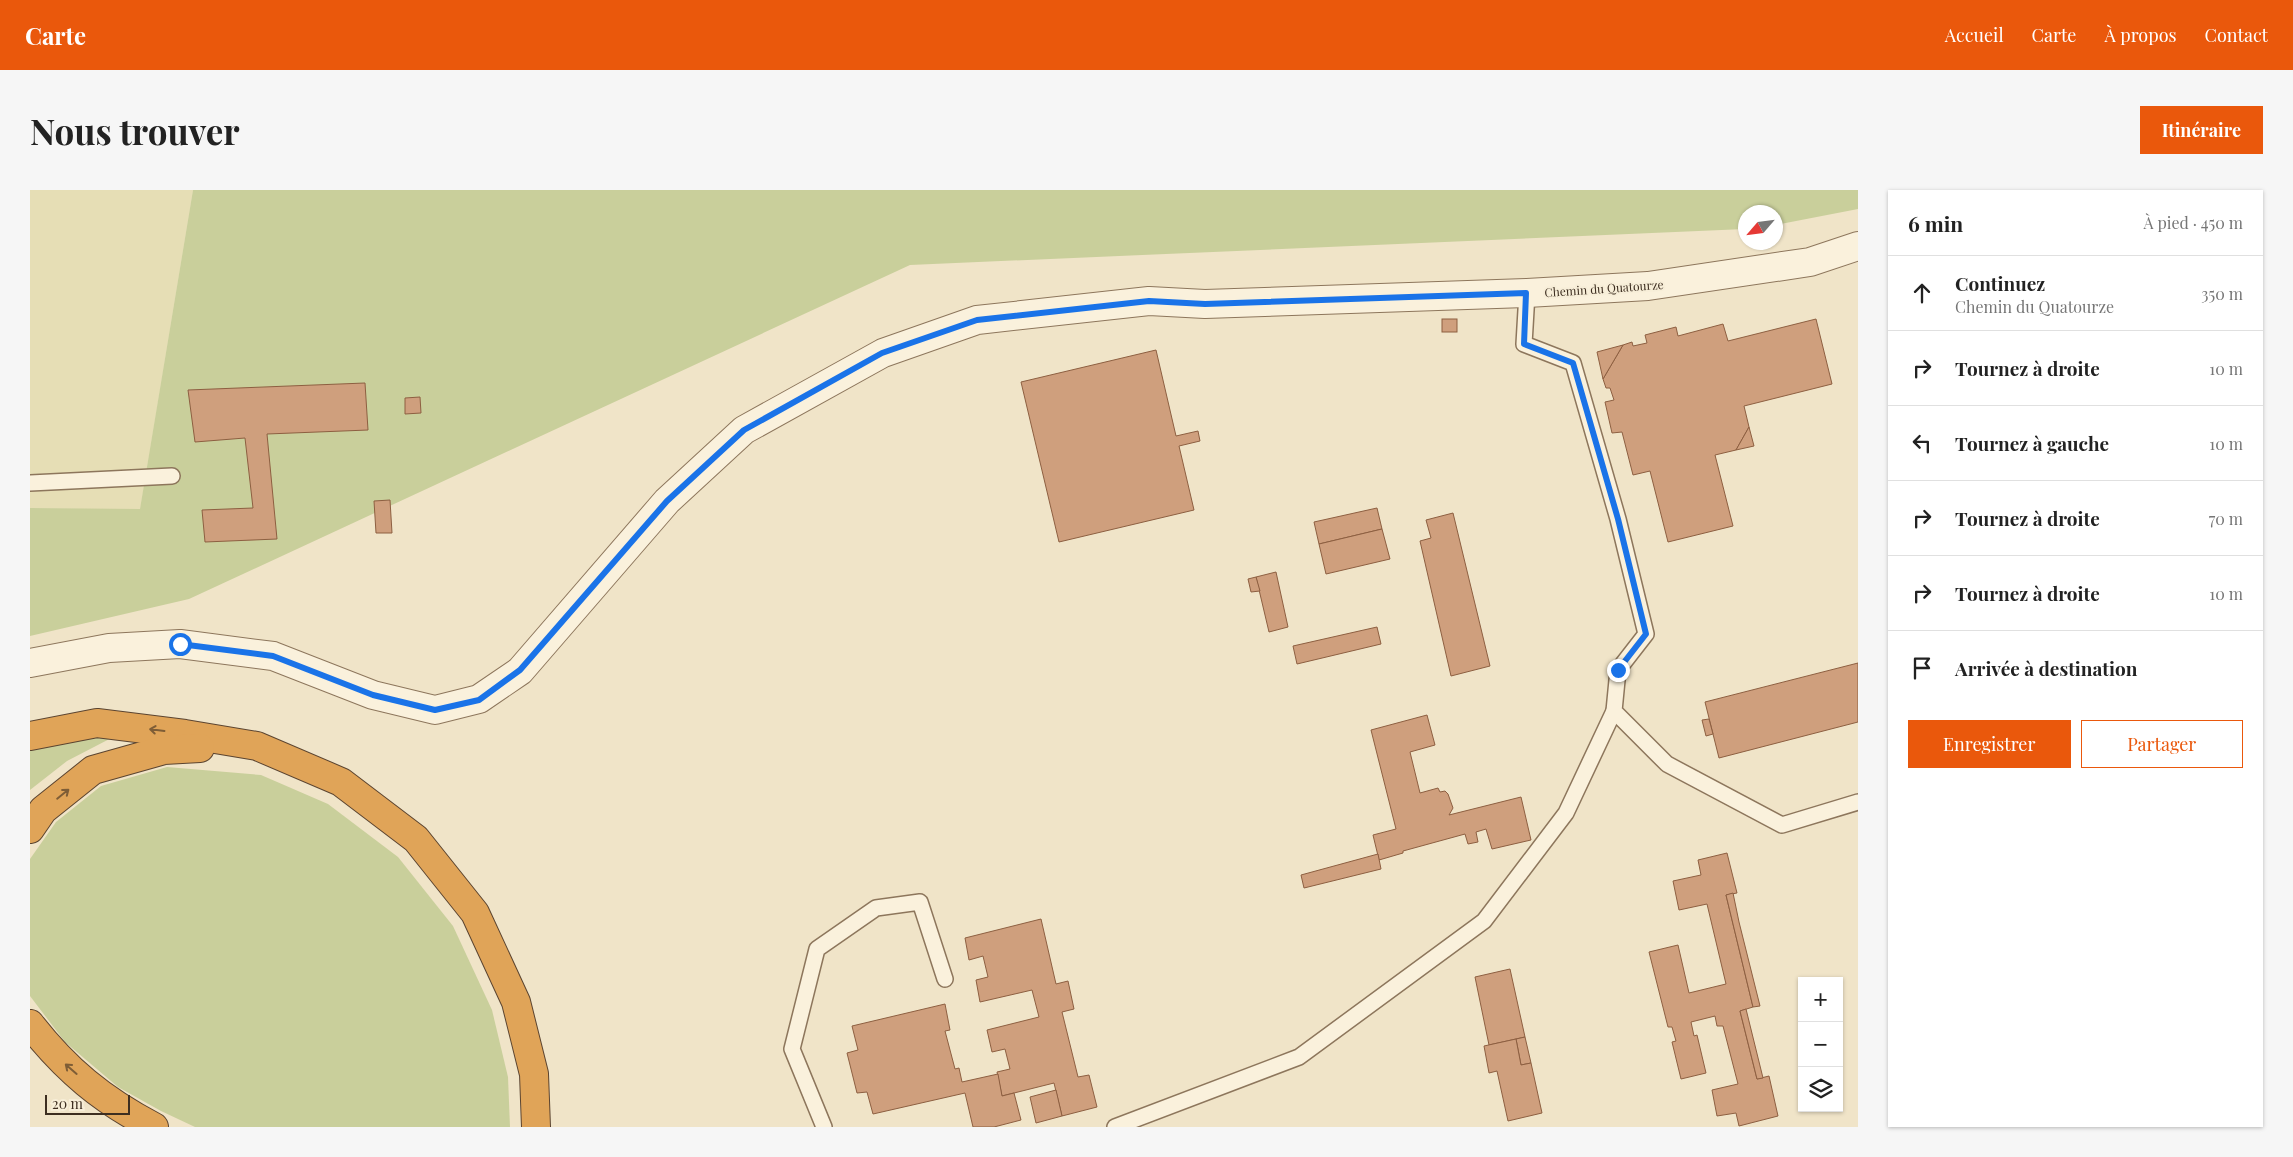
<!DOCTYPE html>
<html lang="fr">
<meta charset="utf-8">
<style>
:root{--surface:#fff;--page:#f6f6f6;--text:#222;--muted:#767676;--line:#e0e0e0;--accent:#ea580c}
body{margin:0;font-family:"Playfair Display",serif;background:var(--page);color:var(--text)}
.controls{position:absolute;right:15px;bottom:15px;display:grid;overflow:hidden;border-radius:0px;box-shadow:0 1px 4px #0004}
.controls button{width:45px;height:45px;display:grid;place-items:center;padding:0;border:0;border-bottom:1px solid var(--line);background:var(--surface);color:var(--text);font:25px sans-serif}
.compass{position:absolute;left:1708px;top:15px;width:45px;height:45px;border-radius:50%;background:var(--surface);box-shadow:0 1px 4px #0004;rotate:242deg}
.scale{position:absolute;left:15px;bottom:12px;width:85px;box-sizing:border-box;padding-left:5px;border:2px solid #3d2e20;border-top:0;font-size:14px;line-height:18px;white-space:nowrap;color:#3d2e20;-webkit-text-stroke:4px #f7eed8;paint-order:stroke}
.stop{position:absolute;width:15px;height:15px;margin:-11px;border:4px solid #1a73e8;border-radius:50%;background:#fff}
.stop.end{background:#1a73e8;border-color:#fff;box-shadow:0 1px 5px #0008}
.list{margin:0;padding:0;list-style:none}
h2{display:flex;justify-content:space-between;align-items:center;height:65px;margin:0;padding:0 20px;font-size:21px}
h2 small{font-size:16px;font-weight:400;color:var(--muted)}
.list li{display:grid;grid-template-columns:32px 1fr auto;gap:15px;align-items:center;box-sizing:border-box;height:75px;padding:0 20px;border-top:1px solid var(--line)}
.list b{display:block;font-size:19px;white-space:nowrap}
.list p{margin:0;font-size:16px;white-space:nowrap;color:var(--muted)}
.list em{font-size:16px;font-style:normal;color:var(--muted)}
.actions{display:flex;gap:10px;padding:15px 20px}
.actions a{flex:1;padding:11px 0;border:1px solid var(--accent);border-radius:0px;text-align:center;font-size:18px;color:var(--accent)}
.actions .main{background:var(--accent);color:#fff}
.icon{flex:none;width:28px;height:28px;fill:none;stroke:currentColor;stroke-width:2;stroke-linecap:round;stroke-linejoin:round}
.map{position:relative;flex:none;width:1828px;height:937px;overflow:hidden;border-radius:0px}
header{display:flex;align-items:center;gap:30px;box-sizing:border-box;height:70px;padding:0 25px;background:var(--accent);color:#fff}
header strong{font-size:24px}
nav{display:flex;gap:28px;margin-inline-start:auto;font-size:18px}
.intro{display:flex;align-items:center;justify-content:space-between;box-sizing:border-box;height:120px;padding:0 30px}
h1{margin:0;font-size:35px}
.button{padding:12px 22px;border-radius:0px;background:var(--accent);color:#fff;font-size:18px;font-weight:700}
main{display:flex;gap:30px;padding:0 30px}
aside{flex:1;background:var(--surface);border-radius:0px;box-shadow:0 1px 4px #0004}
.map>svg:first-child{display:block}
</style>
<header>
<strong>Carte</strong>
<nav><a>Accueil</a><a>Carte</a><a>À propos</a><a>Contact</a></nav>
</header>
<div class="intro"><h1>Nous trouver</h1><a class="button">Itinéraire</a></div>
<main>
<div class="map">
<svg width="1828" height="937" viewBox="0 0 1828 937">
<rect width="100%" height="100%" fill="#f0e4c8"/>
<path fill="#e6deb5" d="M0,0H163L110,320L0,318Z"/>
<g fill="#c9cf9b">
<path d="M163,0H1828V19L1746,35V22H1716L1715,39L880,75L159,409L0,446V318L110,319Z"/>
<path d="M91,543L37,571L0,600V559Z"/>
<path d="M137,577L231,585L298,614L368,667L423,736L462,820L478,887L480,937H165L131,921L88,897L35,852L0,806V669L26,632L71,596Z"/>
</g>
<g fill="#cf9f7d" stroke="#8d5f41">
<rect x="1412" y="129" width="15" height="13"/>
<path d="M1786,129L1802,194L1714,216L1719,237L1706,260L1685,265L1703,336L1638,352L1620,281L1603,285L1592,242L1582,243L1575,212L1584,210L1580,198H1576L1573,189L1593,155L1602,152L1603,156L1617,153L1615,145L1646,137L1648,146L1693,134L1698,151Z"/>
<path d="M1593,155L1573,189L1567,162Z"/>
<path d="M1126,160L1146,246L1168,241L1170,251L1149,256L1164,320L1029,352L991,192Z"/>
<path d="M335,193L338,240L237,244L247,349L175,352L172,320L223,318L215,248L165,252L158,200Z"/>
<path d="M390,207L391,223L375,224V208Z"/>
<path d="M1719,237L1724,256L1706,260Z"/>
<path d="M360,310L362,343H346L344,311Z"/>
<path d="M1347,318L1352,339L1289,354L1284,332Z"/>
<path d="M1423,323L1460,476L1421,486L1390,351L1401,348L1396,330Z"/>
<path d="M1352,339L1360,369L1296,384L1289,354Z"/>
<path d="M1246,382L1258,437L1239,442L1226,387Z"/>
<path d="M1226,387L1230,401L1221,402L1218,389Z"/>
<path d="M1347,437L1351,454L1267,474L1263,456Z"/>
<path d="M1828,473V532L1689,568L1675,512Z"/>
<path d="M1397,525L1405,555L1380,562L1390,603L1408,598L1410,602L1415,601L1418,604L1423,618L1419,625L1491,607L1501,650L1462,659L1456,639L1446,642L1448,652L1438,654L1435,644L1373,661V663L1349,670L1343,645L1366,639L1341,540Z"/>
<path d="M1679,529L1683,544L1676,546L1672,530Z"/>
<path d="M1697,663L1707,703L1696,705L1723,817L1710,821L1727,889L1739,886L1748,926L1709,936L1706,923L1687,926L1682,900L1708,894L1693,836H1687L1685,826L1661,832L1664,846L1667,845L1676,883L1651,889L1642,852L1646,851L1642,837H1638L1619,762L1648,755L1659,803L1696,794L1677,714L1649,720L1643,691L1671,685L1668,670Z"/>
<path d="M1348,664L1351,679L1274,698L1271,685Z"/>
<path d="M1703,703L1709,732L1730,816L1723,817L1696,705Z"/>
<path d="M1011,729L1026,794L1038,791L1044,819L1032,822L1048,887L1059,885L1067,917L1032,926L1024,893L972,906L967,882L980,879L975,859L962,862L957,840L1009,827L1002,800L950,812L946,790L958,787L953,766L939,770L935,748Z"/>
<path d="M1480,779L1495,847L1459,855L1445,787Z"/>
<path d="M915,814L920,840L915,841L925,879L929,878L932,892L968,884L972,906L984,903L991,930L964,937H943L935,903L843,924L837,902L827,903L817,863L828,860L822,836Z"/>
<path d="M1716,819L1733,888L1727,889L1710,821Z"/>
<path d="M1495,847L1501,873L1491,875L1486,849Z"/>
<path d="M1486,849L1491,875L1501,873L1512,923L1478,931L1467,881L1459,883L1454,856Z"/>
<path d="M1026,900L1032,926L1006,933L1000,907Z"/>
</g>
<g fill="none" stroke-linecap="round" stroke-linejoin="round">
<defs>
<g id="service">
<path d="M1497,103L1494,154L1543,173L1588,329L1616,444L1588,480L1584,521L1637,574L1752,635L1828,612"/>
<path d="M0,293L142,286"/>
<path d="M794,937L762,859L787,759L846,718L890,712L915,789"/>
<path d="M1085,937L1269,867L1454,731L1536,623L1584,521"/>
</g>
<path id="minor" d="M0,473L79,458L150,454L243,466L343,505L405,520L449,509L490,481L637,311L714,240L853,163L947,130L1119,111L1175,114L1497,103L1618,96L1780,72L1828,56"/>
<g id="motorway">
<path d="M0,546L67,533L155,544L227,556L311,592L386,649L445,723L486,812L504,884L506,937"/>
<path d="M0,639L13,620L63,580L134,560L170,558"/>
<path d="M0,834C36,880 72,910 124,937"/>
</g>
</defs>
<use href="#service" stroke="#8d765c" stroke-width="18"/>
<use href="#minor" stroke="#8d765c" stroke-width="30"/>
<use href="#motorway" stroke="#5b4430" stroke-width="30"/>
<use href="#service" stroke="#faf1dc" stroke-width="15"/>
<use href="#minor" stroke="#faf1dc" stroke-width="28"/>
<use href="#motorway" stroke="#e0a458" stroke-width="28"/>
</g>
<defs><path id="oneway-shaft" d="M-6 0H5M1.5-3L5.5 0L1.5 3" fill="none" stroke-width="1.6" stroke-linecap="round" stroke-linejoin="round" transform="scale(1.25)"/></defs>
<g stroke="#7e5d36">
<use href="#oneway-shaft" transform="translate(127 540) rotate(-173)"/>
<use href="#oneway-shaft" transform="translate(33 604) rotate(-39)"/>
<use href="#oneway-shaft" transform="translate(41 879) rotate(-139)"/>
</g>
<g fill="none" stroke-linecap="round" stroke-linejoin="round">
<path stroke="#1a73e8" stroke-width="6" d="M150,454L243,466L343,505L405,520L449,510L490,480L637,311L714,240L852,163L947,130L1119,111L1175,114L1496,103L1494,154L1543,173L1588,329L1616,444L1588,480"/>
</g>
<g text-anchor="middle" dominant-baseline="central" stroke-width="4" stroke-linejoin="round" paint-order="stroke">
<g font-size="12" fill="#3d2e20" stroke="#f7eed8">
<text transform="translate(1574 98) rotate(-4)">Chemin du Quatourze</text>
</g>
</g>
</svg>
<div class="controls">
<button>+</button>
<button>−</button>
<button><svg class="icon" aria-label="layers" viewBox="0 0 24 24"><path d="M12 4l9 5-9 5-9-5zM3 14l9 5 9-5"/></svg></button>
</div>
<svg class="compass" viewBox="-18 -18 36 36"><path d="M0-13l5 13h-10z" fill="#e53935"/><path d="M0 13l5-13h-10z" fill="#767676"/></svg>
<div class="scale">20 m</div>
<div class="stop" style="left:150px;top:454px"></div>
<div class="stop end" style="left:1588px;top:480px"></div>
</div>
<aside>
<h2>6 min<small>À pied · 450 m</small></h2>
<ul class="list">
<li><svg class="icon" aria-label="ahead" viewBox="0 0 24 24"><path d="M12 20V5M6 11l6-6 6 6"/></svg><div><b>Continuez</b><p>Chemin du Quatourze</p></div><em>350 m</em></li>
<li><svg class="icon" aria-label="right" viewBox="0 0 24 24"><path d="M7 20v-9h11M14 6l5 5-5 5"/></svg><div><b>Tournez à droite</b></div><em>10 m</em></li>
<li><svg class="icon" aria-label="left" viewBox="0 0 24 24"><path d="M17 20v-9H6M10 6l-5 5 5 5"/></svg><div><b>Tournez à gauche</b></div><em>10 m</em></li>
<li><svg class="icon" aria-label="right" viewBox="0 0 24 24"><path d="M7 20v-9h11M14 6l5 5-5 5"/></svg><div><b>Tournez à droite</b></div><em>70 m</em></li>
<li><svg class="icon" aria-label="right" viewBox="0 0 24 24"><path d="M7 20v-9h11M14 6l5 5-5 5"/></svg><div><b>Tournez à droite</b></div><em>10 m</em></li>
<li><svg class="icon" aria-label="arrive" viewBox="0 0 24 24"><path d="M6 21V4h12l-3 4 3 4H6"/></svg><div><b>Arrivée à destination</b></div></li>
</ul>
<div class="actions"><a class="main">Enregistrer</a><a>Partager</a></div>
</aside>
</main>
